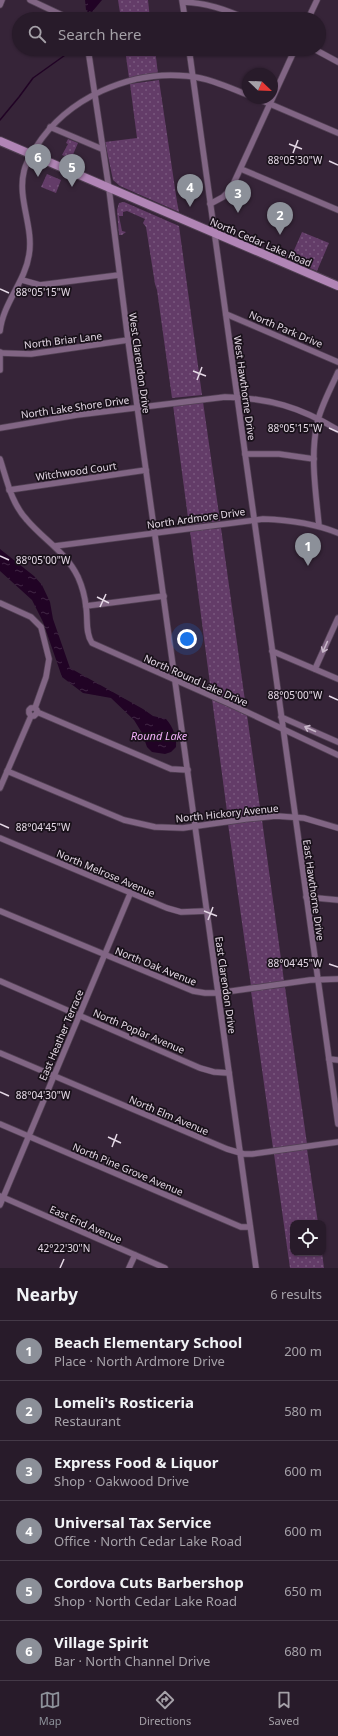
<!DOCTYPE html>
<meta charset="utf-8">
<style>
:root{--surface:#281b2a;--page:#342836;--text:#f1f3f6;--muted:#a5a1a8;--line:#443947;--accent:#8c9099}
body{margin:0;font-family:"Noto Sans",sans-serif;background:var(--page);color:var(--text)}
.controls{position:absolute;right:12px;bottom:12px;display:grid;overflow:hidden;border-radius:8px;box-shadow:0 1px 3px #0004}
.controls button{width:36px;height:36px;display:grid;place-items:center;padding:0;border:0;border-bottom:1px solid var(--line);background:var(--surface);color:var(--text);font:20px sans-serif}
.compass{position:absolute;left:242px;top:68px;width:36px;height:36px;border-radius:50%;background:var(--surface);box-shadow:0 1px 3px #0004;rotate:113deg}
.you{position:absolute;left:187px;top:639px;width:14px;height:14px;margin:-10px;border:3px solid #fff;border-radius:50%;background:#1a73e8;box-shadow:0 0 0 6px #1a73e833}
.badge{display:grid;place-items:center;width:26px;height:26px;border-radius:50%;background:var(--accent);color:#fff;font-size:13px;font-weight:700}
.pin{position:absolute;translate:-50% -33px;filter:drop-shadow(0 1px 2px #0008)}
.pin::after{content:'';position:absolute;top:21px;width:14px;height:12px;background:inherit;clip-path:polygon(0 0,100% 0,50% 100%)}
.list{margin:0;padding:0;list-style:none}
h2{display:flex;justify-content:space-between;align-items:center;height:52px;margin:0;padding:0 16px;font-size:17px}
h2 small{font-size:13px;font-weight:400;color:var(--muted)}
.list li{display:grid;grid-template-columns:26px 1fr auto;gap:12px;align-items:center;box-sizing:border-box;height:60px;padding:0 16px;border-top:1px solid var(--line)}
.list b{display:block;font-size:15px;white-space:nowrap}
.list p{margin:0;font-size:13px;white-space:nowrap;color:var(--muted)}
.list em{font-size:13px;font-style:normal;color:var(--muted)}
.icon{flex:none;width:22px;height:22px;fill:none;stroke:currentColor;stroke-width:2;stroke-linecap:round;stroke-linejoin:round}
.map{position:relative;flex:none;width:338px;height:1268px;overflow:hidden}
.search{position:absolute;background:var(--surface);box-shadow:0 1px 3px #0004;left:12px;right:12px;top:12px;height:44px;display:flex;align-items:center;gap:10px;box-sizing:border-box;padding:0 14px;border-radius:22px;color:var(--muted);font-size:15px}
.sheet{height:412px;background:var(--surface)}
nav{display:flex;justify-content:space-around;align-items:center;box-sizing:border-box;height:56px;border-top:1px solid var(--line);background:var(--surface);font-size:11px;color:var(--muted)}
nav a{display:grid;justify-items:center;gap:2px}
nav .on{color:var(--accent)}
.map>svg:first-child{display:block}
</style>
<div class="map">
<svg width="338" height="1268" viewBox="0 0 338 1268">
<defs>
<pattern id="green-dots" width="8" height="8" patternUnits="userSpaceOnUse"><rect width="8" height="8" fill="#633c68"/><path d="M2 2h.1M6 6h.1" fill="none" stroke="#79587e" stroke-width="1.8" stroke-linecap="round"/></pattern>
<pattern id="water-ripples" width="26" height="14" patternUnits="userSpaceOnUse"><rect width="26" height="14" fill="#210325"/><path d="M2 4q2-2 4 0t4 0M15 11q2-2 4 0t4 0" fill="none" stroke="#412745"/></pattern>
</defs>
<rect width="100%" height="100%" fill="#362438"/>
<g fill="url(#green-dots)">
<path d="M118,0H148L150,19H121Z"/>
<path d="M125,49H155L158,74L129,78Z"/>
<path d="M159,80L177,202L179,212L120,186L113,180L105,142L137,138L130,84Z"/>
<path d="M68,139L78,143L71,159L62,155L68,144L66,143Z"/>
<path d="M47,174L61,180L56,193L41,187Z"/>
<path d="M124,202L179,226L202,395L172,398L157,290L155,284L146,227L143,223L145,219L127,211L123,212V216H119L122,231L126,232L122,235H119L117,210L119,203Z"/>
<path d="M302,232L329,243L317,271L284,257L285,253L292,255Z"/>
<path d="M203,402L220,521L189,525L173,405Z"/>
<path d="M221,528L246,708L211,692L190,531Z"/>
<path d="M212,699L247,715L261,815L228,819Z"/>
<path d="M262,820L284,981L251,986L228,824Z"/>
<path d="M285,987L307,1144L273,1148L251,991Z"/>
<path d="M307,1149L318,1223H293V1253H322L324,1268H290L274,1154Z"/>
</g>
<path fill="#633c68" d="M46,176L58,181L55,188L44,182Z"/>
<g fill="url(#water-ripples)">
<path d="M85,0H102L92,12L86,10Z"/>
<path d="M0,549L34,576L42,585L50,602L53,619L70,668L143,709L153,716L166,719C173,727 177,737 176,747L171,752L165,754L152,752L147,747L142,733L134,720L111,698L83,693L62,677L43,622L32,600L0,571Z"/>
</g>
<g fill="none" stroke-linecap="round" stroke-linejoin="round">
<g stroke="#210325" stroke-width="1.5">
<path d="M84,19L89,10"/>
<path d="M0,120L19,97L33,78L68,53L70,49"/>
</g>
<defs>
<g id="street">
<path d="M30,0L64,16L67,19"/>
<path d="M182,0L185,19"/>
<path d="M183,2C207,3 224,9 247,19"/>
<path d="M0,5L2,0"/>
<path d="M308,19L317,0"/>
<path d="M88,49L109,189L128,340L256,1268"/>
<path d="M189,49L338,1124"/>
<path d="M314,49L338,62"/>
<path d="M256,98L338,133"/>
<path d="M50,127L102,149"/>
<path d="M241,169L338,210"/>
<path d="M210,204L223,197L231,189L295,49"/>
<path d="M22,280L40,285L119,275"/>
<path d="M226,314L338,362"/>
<path d="M0,331C3,303 25,282 29,255C34,227 17,199 24,171C26,162 31,155 36,147C67,98 130,70 187,76C209,78 228,87 248,95"/>
<path d="M0,352V370"/>
<path d="M0,353L31,354L128,340"/>
<path d="M0,428L77,415L225,397C269,398 300,407 338,430"/>
<path d="M245,454H279L314,459"/>
<path d="M0,459C7,480 11,503 27,520C44,540 66,552 78,577C82,586 85,597 86,607C88,618 85,633 92,643L232,705L338,755"/>
<path d="M9,490L146,470"/>
<path d="M319,526C316,493 310,458 317,424C320,408 331,388 338,372"/>
<path d="M55,546L263,519C289,520 314,523 338,533"/>
<path d="M0,603L31,617L41,627L49,659L46,677L35,708"/>
<path d="M86,606L164,596"/>
<path d="M272,651L338,679"/>
<path d="M315,669L338,618"/>
<path d="M37,712L171,769L188,770"/>
<path d="M281,717L338,742"/>
<path d="M7,771L124,820L155,827L183,828L246,819L276,816L304,818L338,828"/>
<path d="M0,788L31,716H34L37,713V710L35,708H31L29,710V713L31,716"/>
<path d="M0,838L167,908L181,912L207,911"/>
<path d="M306,897L338,900"/>
<path d="M0,911L193,991L205,993H218L310,980L338,979"/>
<path d="M0,981L200,1068L214,1072L229,1073"/>
<path d="M0,1053L227,1149L244,1154H252L338,1142"/>
<path d="M329,1059L338,1060"/>
<path d="M0,1124L241,1227H250"/>
<path d="M0,1196L165,1268"/>
<path d="M0,1205L130,894"/>
<path d="M129,1268L135,1255"/>
</g>
<path id="secondary" d="M0,141L338,286"/>
</defs>
<use href="#street" stroke="#524154" stroke-width="7"/>
<use href="#secondary" stroke="#524154" stroke-width="10"/>
<use href="#street" stroke="#816584" stroke-width="5.5"/>
<use href="#secondary" stroke="#b185b6" stroke-width="8"/>
</g>
<defs><path id="oneway-shaft" d="M-6 0H5M1.5-3L5.5 0L1.5 3" fill="none" stroke-width="1.6" stroke-linecap="round" stroke-linejoin="round"/></defs>
<g stroke="#c8b7c9">
<use href="#oneway-shaft" transform="translate(325 647) rotate(114)"/>
<use href="#oneway-shaft" transform="translate(310 729) rotate(-156)"/>
</g>
<path fill="none" stroke="#e6dae7" stroke-width="1.5" d="M289,144L302,149M293,153L298,140M329,161L338,165M0,289L9,293M193,371L206,376M197,380L202,367M329,428L338,432M0,556L9,560M97,597L109,603M100,607L106,594M329,696L338,700M0,824L9,828M204,911L217,916M208,920L213,907M329,964L338,967M0,1092L9,1096M108,1137L121,1143M112,1147L117,1134M60,1268L64,1259"/>
<g text-anchor="middle" dominant-baseline="central" stroke-width="3.5" stroke-linejoin="round" paint-order="stroke">
<g font-size="10" fill="#e6dae7" stroke="#19111a">
<text transform="translate(261 242) rotate(23)">North Cedar Lake Road</text>
<text transform="translate(286 329) rotate(23)">North Park Drive</text>
<text transform="translate(63 340) rotate(-7)">North Briar Lane</text>
<text transform="translate(140 363) rotate(82)">West Clarendon Drive</text>
<text transform="translate(245 388) rotate(82)">West Hawthorne Drive</text>
<text transform="translate(75 407) rotate(-8)">North Lake Shore Drive</text>
<text transform="translate(76 471) rotate(-8)">Witchwood Court</text>
<text transform="translate(196 518) rotate(-8)">North Ardmore Drive</text>
<text transform="translate(196 680) rotate(24)">North Round Lake Drive</text>
<text transform="translate(227 813) rotate(-6)">North Hickory Avenue</text>
<text transform="translate(106 873) rotate(23)">North Melrose Avenue</text>
<text transform="translate(314 890) rotate(82)">East Hawthorne Drive</text>
<text transform="translate(156 966) rotate(22)">North Oak Avenue</text>
<text transform="translate(226 985) rotate(82)">East Clarendon Drive</text>
<text transform="translate(139 1031) rotate(23)">North Poplar Avenue</text>
<text transform="translate(61 1035) rotate(-67)">East Heather Terrace</text>
<text transform="translate(169 1115) rotate(23)">North Elm Avenue</text>
<text transform="translate(128 1169) rotate(23)">North Pine Grove Avenue</text>
<text transform="translate(86 1224) rotate(24)">East End Avenue</text>
</g>
<g font-size="11" font-style="italic" fill="#f3affb" stroke="#19111a">
<text x="159" y="735">Round Lake</text>
</g>
</g>
<g font-size="10" text-anchor="middle" fill="#e6dae7" stroke="#19111a" stroke-width="3.5" stroke-linejoin="round" paint-order="stroke">
<text x="295" y="164">88°05'30"W</text>
<text x="43" y="296">88°05'15"W</text>
<text x="295" y="432">88°05'15"W</text>
<text x="43" y="564">88°05'00"W</text>
<text x="295" y="699">88°05'00"W</text>
<text x="43" y="831">88°04'45"W</text>
<text x="295" y="967">88°04'45"W</text>
<text x="43" y="1099">88°04'30"W</text>
<text x="64" y="1252">42°22'30"N</text>
</g>
</svg>
<div class="controls">
<button><svg class="icon" aria-label="locate" viewBox="0 0 24 24"><circle cx="12" cy="12" r="6"/><path d="M12 2v4M12 18v4M2 12h4M18 12h4"/></svg></button>
</div>
<svg class="compass" viewBox="-18 -18 36 36"><path d="M0-13l5 13h-10z" fill="#e53935"/><path d="M0 13l5-13h-10z" fill="#a5a1a8"/></svg>
<div class="you"></div>
<div class="pin badge" style="left:308px;top:566px">1</div>
<div class="pin badge" style="left:280px;top:235px">2</div>
<div class="pin badge" style="left:238px;top:213px">3</div>
<div class="pin badge" style="left:190px;top:207px">4</div>
<div class="pin badge" style="left:72px;top:187px">5</div>
<div class="pin badge" style="left:38px;top:177px">6</div>
<div class="search"><svg class="icon" aria-label="search" viewBox="0 0 24 24"><circle cx="10" cy="10" r="6"/><path d="M15 15l6 6"/></svg>Search here</div>
</div>
<section class="sheet">
<h2>Nearby<small>6 results</small></h2>
<ul class="list">
<li><span class="badge">1</span><div><b>Beach Elementary School</b><p>Place · North Ardmore Drive</p></div><em>200 m</em></li>
<li><span class="badge">2</span><div><b>Lomeli's Rosticeria</b><p>Restaurant</p></div><em>580 m</em></li>
<li><span class="badge">3</span><div><b>Express Food &amp; Liquor</b><p>Shop · Oakwood Drive</p></div><em>600 m</em></li>
<li><span class="badge">4</span><div><b>Universal Tax Service</b><p>Office · North Cedar Lake Road</p></div><em>600 m</em></li>
<li><span class="badge">5</span><div><b>Cordova Cuts Barbershop</b><p>Shop · North Cedar Lake Road</p></div><em>650 m</em></li>
<li><span class="badge">6</span><div><b>Village Spirit</b><p>Bar · North Channel Drive</p></div><em>680 m</em></li>
</ul>
</section>
<nav>
<a class="on"><svg class="icon" aria-label="map" viewBox="0 0 24 24"><path d="M3 6l6-2 6 2 6-2v14l-6 2-6-2-6 2zM9 4v14M15 6v14"/></svg>Map</a>
<a><svg class="icon" aria-label="directions" viewBox="0 0 24 24"><path d="M12 3l9 9-9 9-9-9zM9 14v-3h6M13 9l2 2-2 2"/></svg>Directions</a>
<a><svg class="icon" aria-label="saved" viewBox="0 0 24 24"><path d="M7 4h10v16l-5-4-5 4z"/></svg>Saved</a>
</nav>
